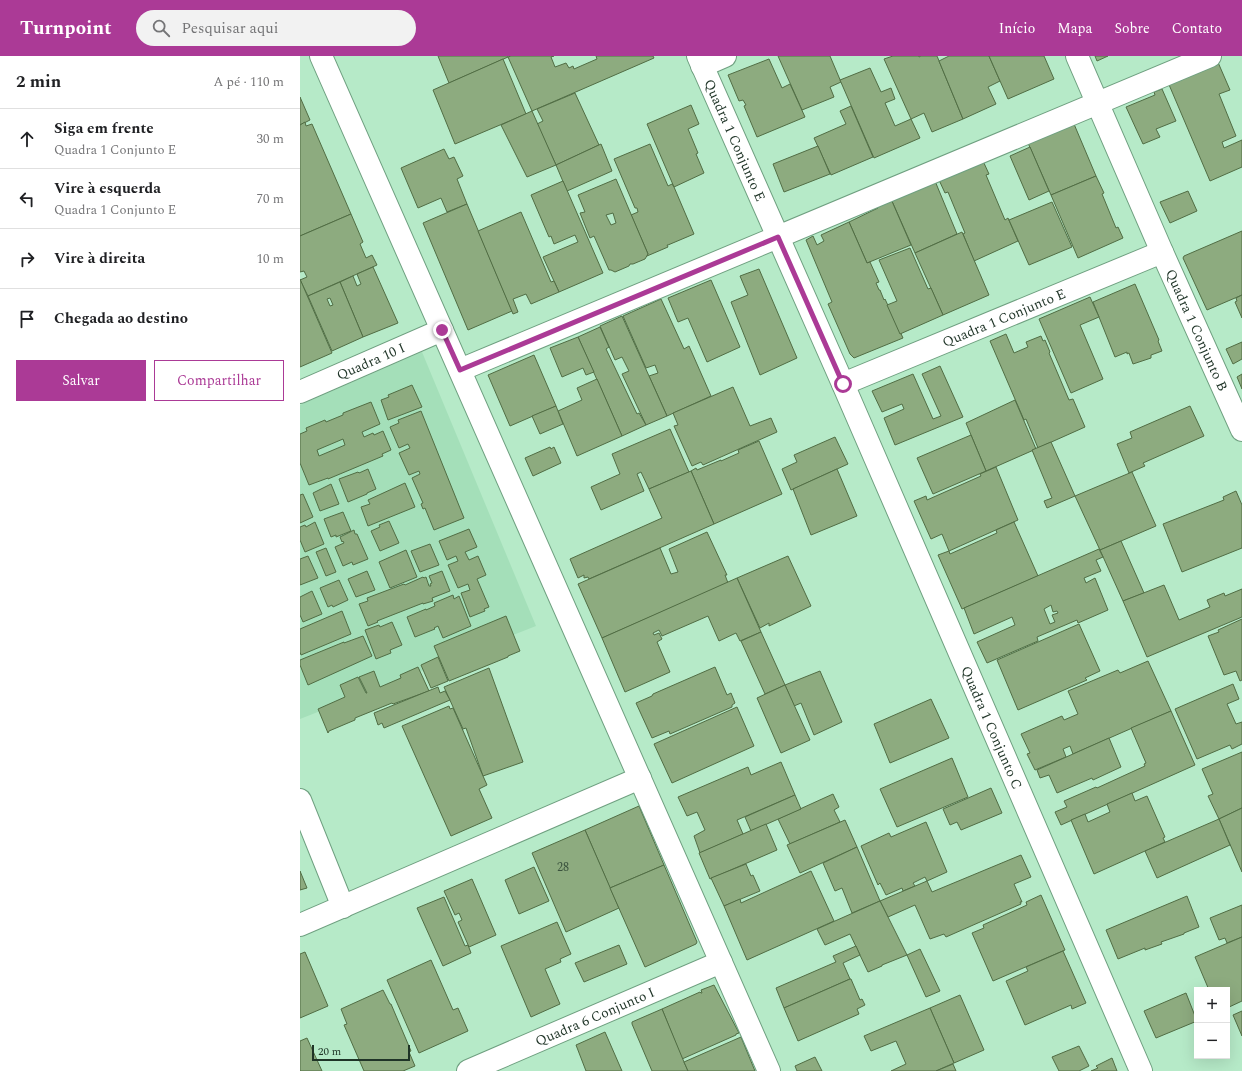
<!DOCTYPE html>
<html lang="pt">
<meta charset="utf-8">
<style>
:root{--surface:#fff;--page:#f2f2f2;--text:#202124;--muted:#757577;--line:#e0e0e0;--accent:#ab3a96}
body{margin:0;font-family:Spectral,serif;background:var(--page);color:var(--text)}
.controls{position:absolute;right:12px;bottom:12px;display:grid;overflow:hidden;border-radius:0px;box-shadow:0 4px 16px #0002}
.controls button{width:36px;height:36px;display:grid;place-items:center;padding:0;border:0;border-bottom:1px solid var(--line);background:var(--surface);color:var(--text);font:20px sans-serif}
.scale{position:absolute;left:12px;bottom:10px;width:98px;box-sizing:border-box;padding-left:4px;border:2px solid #1f3427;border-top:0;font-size:11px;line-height:14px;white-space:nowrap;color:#1f3427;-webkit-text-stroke:3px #b6eac8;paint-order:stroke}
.stop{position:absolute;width:12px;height:12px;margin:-9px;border:3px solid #ab3a96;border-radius:50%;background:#fff}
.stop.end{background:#ab3a96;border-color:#fff;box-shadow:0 1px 4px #0008}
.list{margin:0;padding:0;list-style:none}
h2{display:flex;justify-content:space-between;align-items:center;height:52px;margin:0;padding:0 16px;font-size:17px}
h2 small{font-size:13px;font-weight:400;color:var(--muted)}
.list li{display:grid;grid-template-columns:26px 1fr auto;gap:12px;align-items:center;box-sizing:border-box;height:60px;padding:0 16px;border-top:1px solid var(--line)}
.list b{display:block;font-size:15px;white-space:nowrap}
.list p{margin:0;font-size:13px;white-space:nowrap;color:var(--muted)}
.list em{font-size:13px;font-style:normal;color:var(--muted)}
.actions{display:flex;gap:8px;padding:12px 16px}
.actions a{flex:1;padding:9px 0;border:1px solid var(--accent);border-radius:0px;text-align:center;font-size:14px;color:var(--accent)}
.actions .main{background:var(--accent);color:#fff}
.icon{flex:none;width:22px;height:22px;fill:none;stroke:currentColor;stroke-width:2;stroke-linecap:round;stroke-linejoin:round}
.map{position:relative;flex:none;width:942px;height:1015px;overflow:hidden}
header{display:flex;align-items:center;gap:24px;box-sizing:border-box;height:56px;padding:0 20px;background:var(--accent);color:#fff}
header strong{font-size:19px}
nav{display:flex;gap:22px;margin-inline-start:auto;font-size:14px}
.search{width:280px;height:36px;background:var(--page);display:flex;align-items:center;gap:10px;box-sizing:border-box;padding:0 14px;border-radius:22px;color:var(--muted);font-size:15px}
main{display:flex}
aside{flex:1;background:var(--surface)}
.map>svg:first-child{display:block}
</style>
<header>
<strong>Turnpoint</strong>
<div class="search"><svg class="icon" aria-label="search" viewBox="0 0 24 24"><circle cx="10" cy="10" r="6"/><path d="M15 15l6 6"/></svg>Pesquisar aqui</div>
<nav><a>Início</a><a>Mapa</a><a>Sobre</a><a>Contato</a></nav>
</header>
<main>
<aside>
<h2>2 min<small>A pé · 110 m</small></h2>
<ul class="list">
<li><svg class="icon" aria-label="ahead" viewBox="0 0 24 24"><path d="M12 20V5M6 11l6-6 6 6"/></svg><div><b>Siga em frente</b><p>Quadra 1 Conjunto E</p></div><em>30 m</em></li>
<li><svg class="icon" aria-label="left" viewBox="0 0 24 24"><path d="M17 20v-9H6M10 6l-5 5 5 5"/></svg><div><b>Vire à esquerda</b><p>Quadra 1 Conjunto E</p></div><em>70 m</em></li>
<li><svg class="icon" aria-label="right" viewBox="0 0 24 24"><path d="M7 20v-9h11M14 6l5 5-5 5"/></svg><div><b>Vire à direita</b></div><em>10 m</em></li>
<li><svg class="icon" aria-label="arrive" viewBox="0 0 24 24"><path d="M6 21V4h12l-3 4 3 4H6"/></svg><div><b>Chegada ao destino</b></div></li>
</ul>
<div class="actions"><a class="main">Salvar</a><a>Compartilhar</a></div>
</aside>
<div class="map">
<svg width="942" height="1015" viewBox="0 0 942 1015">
<rect width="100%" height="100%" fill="#b6eac8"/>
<path fill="#a4dfb9" d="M122,296L236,570L0,663V349Z"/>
<g fill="#8dab7f" stroke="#516d44" fill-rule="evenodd">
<path d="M138,0H208V1L149,27Z"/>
<path d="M211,0H254L251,1L255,11L266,7L269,12L273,10L274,13L297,3L296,0H353L354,2L232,55L208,1Z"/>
<path d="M478,0H530L541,26L530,31L534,41L502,54Z"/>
<path d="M593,0H619V1L621,0H637L663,63L632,76L624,57L611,63L584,3Z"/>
<path d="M649,0H689L700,25L688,31L696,48L663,63L639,5Z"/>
<path d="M689,0H744L754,23L708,43Z"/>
<path d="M795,0H808L797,5Z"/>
<path d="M203,3L226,58L155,88L133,34Z"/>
<path d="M469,3L482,32L490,28L505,61L457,81L444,50L446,49L443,44L439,45L428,19Z"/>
<path d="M917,4L930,34L919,38L936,80L922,86L924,92L942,84V111L910,125L867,24Z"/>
<path d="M570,12L581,36L591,32L595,43L585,47L595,70L611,63L620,82L574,102L540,24Z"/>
<path d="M862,33L876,65L856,73L860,81L843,88L826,51L855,39L854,36Z"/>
<path d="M275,37L299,89L256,109L237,68L243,65L237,53Z"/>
<path d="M0,41L10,64L0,69Z"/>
<path d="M391,49L399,68L388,73L398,97L396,98L404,117L374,131L347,68Z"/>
<path d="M551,50L573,101L531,119L514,82L546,68L540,55Z"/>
<path d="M232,55L256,109L227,121L201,69Z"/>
<path d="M5,66L6,70L12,68L51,158L0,180V69Z"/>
<path d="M774,68L796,120L751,139L728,87Z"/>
<path d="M301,88L312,115L267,135L256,109Z"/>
<path d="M350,88L368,130L372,128L374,131L394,178L368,189H367L368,191L347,200V198H348L331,159L338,156L337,152H335L314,103Z"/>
<path d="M518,90L530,118L484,136L473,108Z"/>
<path d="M730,91L749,135L729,144L710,100Z"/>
<path d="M144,93L149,103L154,101L163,120L157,123L167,148L147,156L141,142L118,152L101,112Z"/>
<path d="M683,105L689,118L686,119L705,164L708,162L718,185L674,205L663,178L665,177L648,136L645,137L639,124Z"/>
<path d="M796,120L804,137L802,138L816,172L818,171L823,182L778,202L751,139Z"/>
<path d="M316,123L348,198L345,203L333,208H330L329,210L315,216L311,214H309L294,180L290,182L280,157L285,156L278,139ZM313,157L316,167L311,169L306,159Z"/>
<path d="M263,125L303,217L259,236L243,201L278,186L275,179L254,188L251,180L249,181L231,139Z"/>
<path d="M635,125L657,178L615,197L591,143Z"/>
<path d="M888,135L897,155L870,167L860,146Z"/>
<path d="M591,143L611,189L567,207L549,166L578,152L577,149Z"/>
<path d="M752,146L772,191L729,209L709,164Z"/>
<path d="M167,148L212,255L168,274L123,167Z"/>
<path d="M221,156L251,226L254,225L259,236L231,248L226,238L213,243L218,256L213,258L178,175Z"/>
<path d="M51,158L63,186L60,188L66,202L72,199L77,209L8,240L0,224L7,221L4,215L0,216V180Z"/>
<path d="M549,166L567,207L570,206L579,226L576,227L579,234H580L584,244L585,243L603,282L554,302L550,298L528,248L532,246L506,184L513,180L517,189L524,185L521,179Z"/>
<path d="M942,175V239L907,254L883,202L884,200Z"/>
<path d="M662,176L689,239L643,259L615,197Z"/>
<path d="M610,192L628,233L631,232L643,259L600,278L587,249L597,245L579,204Z"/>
<path d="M73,211L98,267L63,281L40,226L53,220L57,230L61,228L57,218Z"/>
<path d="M459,213L497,302L460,319L431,246L448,239L440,220Z"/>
<path d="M0,223L32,297L0,311Z"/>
<path d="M411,224L440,291L407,306L388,262L378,266L368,242Z"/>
<path d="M40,226L63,281L32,295L8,240ZM30,242L33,249L30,250L27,243Z"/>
<path d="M835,228L859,284L858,285L862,295L851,299V302L833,308L829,297L827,298V296L815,301L793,246Z"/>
<path d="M942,239V262L935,246L937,245L936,242Z"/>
<path d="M790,241L799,261L780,269L803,323L771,337L739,263Z"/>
<path d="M361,243L384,293L389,290L411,340L367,360L349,320L358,317L355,309L346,312L323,260Z"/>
<path d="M322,260L367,360L346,369L322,318L329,315L322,301L315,304L300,270Z"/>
<path d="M300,271L309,291L306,293L337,358L339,357L346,369L322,380L278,281Z"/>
<path d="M706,278L714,297L728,291L726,286L741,280L743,285L745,284L750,296L749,297L769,344L773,343L785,371L738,392L726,363L724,364L690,285Z"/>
<path d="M278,281L294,316L286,319L283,312L262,321L250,292Z"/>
<path d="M942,286V303L933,308L926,293Z"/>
<path d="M234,299L256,350L210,370L188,319Z"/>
<path d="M640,310L663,361L595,389L584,362L604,353L602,348L582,356L572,335L613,318L633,363L641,360L622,318Z"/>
<path d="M942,318V333L937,321Z"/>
<path d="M297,323L322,380L277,400L258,355L282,344L277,332Z"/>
<path d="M112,329L122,351L88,364L81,344L89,341L88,339Z"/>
<path d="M433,331L450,370L471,362L477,376L403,409L401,406L392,410L374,370L378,369L373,357Z"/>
<path d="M715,344L736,393L686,415L666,367Z"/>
<path d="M71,346L80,368L62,376L64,381L73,377L74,379L83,375L91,394L82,398L83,400L28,423V422L9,429L0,407V378L7,375L6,372L25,364L26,366L43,359V357ZM43,383L45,389L19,400L17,394Z"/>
<path d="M256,350L263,368L240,378L232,360Z"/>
<path d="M890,350L904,380L843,407L845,410L829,417L817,388L832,382L830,376Z"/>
<path d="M121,355L164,462L134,474L125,452L123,453L121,448L123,447L112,422L120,418L119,415L109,419L99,397L110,392L108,388L99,392L90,371L99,367L98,364Z"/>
<path d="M370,373L389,416L349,433L341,416L337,418L344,435L301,454L291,431L320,418L312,398Z"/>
<path d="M671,379L686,415L633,438L617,402Z"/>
<path d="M535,381L548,408L491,434L482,413L497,406L494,399Z"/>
<path d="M459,385L482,438L414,468L391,415L396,412L397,414L421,404V405L439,397L438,394Z"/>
<path d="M751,386L775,440L747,452L744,445L752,442L732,394Z"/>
<path d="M250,391L251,393L254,391L261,407L233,420L225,402Z"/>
<path d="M696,411L718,464L649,495L642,478L631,483L614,445L626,440L627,444L681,420L680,418Z"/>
<path d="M68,413L76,433L67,437V438L48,446L39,423L58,416L59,417Z"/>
<path d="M537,413L557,460L511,479L493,433Z"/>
<path d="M391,415L414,468L289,523L288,521L284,522V519L278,522L270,503L362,462L349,433Z"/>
<path d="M832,416L856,470L800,494L775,440Z"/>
<path d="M105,427L115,451L68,470L61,451L70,448L68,444Z"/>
<path d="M31,428L39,448L20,455L13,437Z"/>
<path d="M936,435L942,449V492L882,516L863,468L924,444L923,441Z"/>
<path d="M3,438L13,461L0,467V439Z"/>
<path d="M43,456L51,475L36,481V479L31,481L24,463Z"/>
<path d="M89,465L99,487L80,495L71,475L80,471L79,469Z"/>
<path d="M15,466L24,488L5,496L0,484V471L5,469L6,471Z"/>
<path d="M714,466L738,520L662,553L638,499L649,495L650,498L697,477L696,474Z"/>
<path d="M169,473L177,491L165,496L169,504L178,500L186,519L177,523L189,551L184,553L185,555L170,561L161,537L170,534L168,528L158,532L148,509L158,505L156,500L147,504L139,485Z"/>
<path d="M54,474L55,478H57L68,503L53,509L52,506L43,510L35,491L44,487L43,485L42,486L40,481Z"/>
<path d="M407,476L427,519H425L428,527L302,582L278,528L360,492L371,518L378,516L369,493Z"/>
<path d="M821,485L844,537L823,545L800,494Z"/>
<path d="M130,488L139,509L120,516L111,495Z"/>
<path d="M26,492L36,516L26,520L16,496Z"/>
<path d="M799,493L803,501L796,504L801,515L784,522L786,527L795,522L808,554L778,567L777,564L737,581L738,585L687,607L677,586L715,569L712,561L674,578L664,552ZM751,549L753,556L757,555L758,557L752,559L755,566L750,568L744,553Z"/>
<path d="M106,494L117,521L90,532L79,506Z"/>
<path d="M8,500L18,522L0,529V503Z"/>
<path d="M488,500L511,550L469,570V567L460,572L437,522Z"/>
<path d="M67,515L75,534L56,541L48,523Z"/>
<path d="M142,515L150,535L132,542L133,545L123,548V547L77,565L78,566L68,570L59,548L68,545L67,542L104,528L105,529L123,521L124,522L126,521L129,530H131L130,528L132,527L129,520Z"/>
<path d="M437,522L461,576L440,585L436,577L419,585L408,560L362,580L359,574L353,577L354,579L359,577L362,583L357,586L370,616L325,636L302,582Z"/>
<path d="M39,524L48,544L33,551L32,549L28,551L20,532Z"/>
<path d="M864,529L879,564L910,551L907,544L924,537L925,540L942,533V561L847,601L823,545Z"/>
<path d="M12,535L22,558L3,566L0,559V541Z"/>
<path d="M153,539L154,543L159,540L171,570L143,582L138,570L134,572L135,573L115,581L107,561L126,553V554L135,550L134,547Z"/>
<path d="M42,555L51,578L1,599L0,596V573Z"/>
<path d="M206,560L220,595L208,600V601L149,625L134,590Z"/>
<path d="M942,563V624L940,625L936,615L924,619L908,580L919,576L918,574Z"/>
<path d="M92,566L102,589L90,594L91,597L76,603L65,574L79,569L80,571Z"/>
<path d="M779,568L800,615L785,622L787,624L718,654L697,604Z"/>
<path d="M461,576L485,629L465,638L441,585Z"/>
<path d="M63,580L72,600L8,629L0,609V604L44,586V587Z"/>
<path d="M138,601L148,625L131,632L121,609Z"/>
<path d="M848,605L871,655L773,698L770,690L763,693L766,701L735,714L727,698L730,697L721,678L762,660L764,664L778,658L768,635L818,614L820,617Z"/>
<path d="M118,611L129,635L93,648L92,647L55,662V664L29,675L28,677L18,653L45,641L40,629L58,621L66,637H67L59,621L74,615L80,631L101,622L100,619Z"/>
<path d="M415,611L427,639L431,637L435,647L432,649V651L370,678L369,675L352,682L336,647L352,640L353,638Z"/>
<path d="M189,612L223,706L183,720L166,672L163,673L144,631Z"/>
<path d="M520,615L542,666L514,679L501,647L494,650L485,629Z"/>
<path d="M933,628L939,643L927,648L936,668L942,666V688L932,693L930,689L897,703L875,653Z"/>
<path d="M485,629L510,684L481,697L457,642Z"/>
<path d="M138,631L140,637L145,635L150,644L84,672L82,667L78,669L74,657Z"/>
<path d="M631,643L649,682L590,707L574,668Z"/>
<path d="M149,650L150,653L153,652L187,729L179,733L192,762L151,780L102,670Z"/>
<path d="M437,651L454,690L372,727L354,688Z"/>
<path d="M871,655L895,709L761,769L755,756L767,751L764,745L796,731L797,732L845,710L844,708L846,707L831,672Z"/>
<path d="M809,682L821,711L793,724L792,722L757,737L749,719L740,722L737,714Z"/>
<path d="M942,696V752L919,763L908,740L913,738L902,713Z"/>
<path d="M652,702L668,741L597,771L580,733Z"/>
<path d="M481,706L495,739L437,764L443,778L400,797L394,780L405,774L397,756L387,760L378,741L448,711L451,719Z"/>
<path d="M691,732L702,757L661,774L657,766L650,769L643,753Z"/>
<path d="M832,737L835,745L847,740L865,781L863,782L865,786L794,818L771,764L785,758L788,766L810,756L807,748Z"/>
<path d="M533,738L539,751L534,754L540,766L490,788L478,763Z"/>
<path d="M495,739L501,753L451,775L445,761Z"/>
<path d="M339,750L364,809L310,832L285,774Z"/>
<path d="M942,752V816L919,763Z"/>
<path d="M919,763L930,789L857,822L845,795Z"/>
<path d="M545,764L557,791L500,817L487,789Z"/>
<path d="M626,766L647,816L627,825L625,821L613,827L615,830L603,835L602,832L586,839L580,827L578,829L561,790L589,777L591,781Z"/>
<path d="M466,768L477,794L410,823L399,797Z"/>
<path d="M285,774L319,852L266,876L232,797Z"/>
<path d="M557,791L580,845L552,857L542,832L535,835L523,807Z"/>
<path d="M721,799L731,821L714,828L722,846H720L721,848L646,881L644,878L630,883L615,849L588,861L580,845L627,825L632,836Z"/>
<path d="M446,808L451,820L453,819L460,835L424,850L411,822Z"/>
<path d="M364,809L397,886L396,888L345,911L310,832Z"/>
<path d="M234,811L249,845L219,858L205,824Z"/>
<path d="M0,815L7,832L0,834Z"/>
<path d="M511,815L534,865L447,904L424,850L440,843L441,847Z"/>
<path d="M172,823L196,879L169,891L158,866L162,864L159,857L155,859L144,835Z"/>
<path d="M741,839L765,894L693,925L672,877L684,872L683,869L727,849L726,846Z"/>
<path d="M887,840L899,871L884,877V878L861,886L862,888L845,894V892L818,903L806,874Z"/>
<path d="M144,841L165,890L168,889L171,897L143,910L117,852Z"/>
<path d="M580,845L607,899L582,909V910L568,916L550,878L525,889L517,873Z"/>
<path d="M942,849V881L927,887L925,882L919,884L910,862Z"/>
<path d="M257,866L271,898L260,903L261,906L245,913L260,948L231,961L201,890Z"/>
<path d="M942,881V945L927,952V934H909L895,901Z"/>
<path d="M319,889L327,908L284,926L275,907Z"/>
<path d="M556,890L560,899L543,907L550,923L484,952L476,932L536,906L533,900Z"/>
<path d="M620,893L640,935L626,941L607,899Z"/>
<path d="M763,895L786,947L772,953L771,949L725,969L706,925L728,915L726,911Z"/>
<path d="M5,896L28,950L0,962V898Z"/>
<path d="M131,904L153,954L158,952L168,975L119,997L87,924Z"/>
<path d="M550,923H551L560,944L562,943L565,949L557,953L559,958L498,985L484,952Z"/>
<path d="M414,929L439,977L436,978V979L382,1003L362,953L400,936L401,937H402L401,934Z"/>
<path d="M83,934L90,948H91L111,995L109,996L115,1010L103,1015H64L44,969L47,968L41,953Z"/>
<path d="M886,937L897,965L856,982L844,955Z"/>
<path d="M660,939L684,994L654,1007L630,952Z"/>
<path d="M630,952L654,1007L636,1015H591L606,1008L596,985L571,995L564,980Z"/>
<path d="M362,953L384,1006L388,1015H352L332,968V966Z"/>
<path d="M942,955V980L933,959Z"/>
<path d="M305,976L322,1015H286L276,989Z"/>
<path d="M441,981L455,1015H388L384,1006Z"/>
<path d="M7,982L22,1015H0V985Z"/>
<path d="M779,990L789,1010L779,1015H759L752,1001Z"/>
<path d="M515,1001L522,1015H497L495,1010Z"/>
<path d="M812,1002L817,1015H791L798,1012L796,1010Z"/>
<path d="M653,1008L656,1015H636Z"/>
</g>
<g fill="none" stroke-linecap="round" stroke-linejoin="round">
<defs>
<g id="minor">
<path d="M21,0L469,1015"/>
<path id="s1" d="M398,0L543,328L841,1015"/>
<path id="s2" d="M777,0L862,196L942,374"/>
<path d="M402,10L425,0"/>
<path d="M160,314L910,0"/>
<path id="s3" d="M543,328L862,196"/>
<path id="s4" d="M0,336L142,274"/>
<path d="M0,744L43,851"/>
<path d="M0,869L340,722"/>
<path id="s5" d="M168,1015L421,906"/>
</g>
</defs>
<use href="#minor" stroke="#6fa080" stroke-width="24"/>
<use href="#minor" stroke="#fff" stroke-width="22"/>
</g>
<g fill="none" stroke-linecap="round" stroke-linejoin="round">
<path stroke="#ab3a96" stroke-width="5" d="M142,274L160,314L478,181L543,328"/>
</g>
<g text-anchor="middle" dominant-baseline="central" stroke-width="3.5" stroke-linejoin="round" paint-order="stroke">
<g font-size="12" fill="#3a523d">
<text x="263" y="811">28</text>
</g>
<g font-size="14" fill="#1f3427" stroke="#b6eac8">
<text stroke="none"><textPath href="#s1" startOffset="92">Quadra 1 Conjunto E</textPath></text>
<text stroke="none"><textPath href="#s3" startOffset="174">Quadra 1 Conjunto E</textPath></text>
<text stroke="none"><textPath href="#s2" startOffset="299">Quadra 1 Conjunto B</textPath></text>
<text stroke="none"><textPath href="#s4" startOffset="77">Quadra 10 I</textPath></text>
<text stroke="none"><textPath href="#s1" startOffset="733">Quadra 1 Conjunto C</textPath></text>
<text stroke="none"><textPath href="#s5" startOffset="138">Quadra 6 Conjunto I</textPath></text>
</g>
</g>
</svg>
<div class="controls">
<button>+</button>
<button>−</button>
</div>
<div class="scale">20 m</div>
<div class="stop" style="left:543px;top:328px"></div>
<div class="stop end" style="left:142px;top:274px"></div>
</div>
</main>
